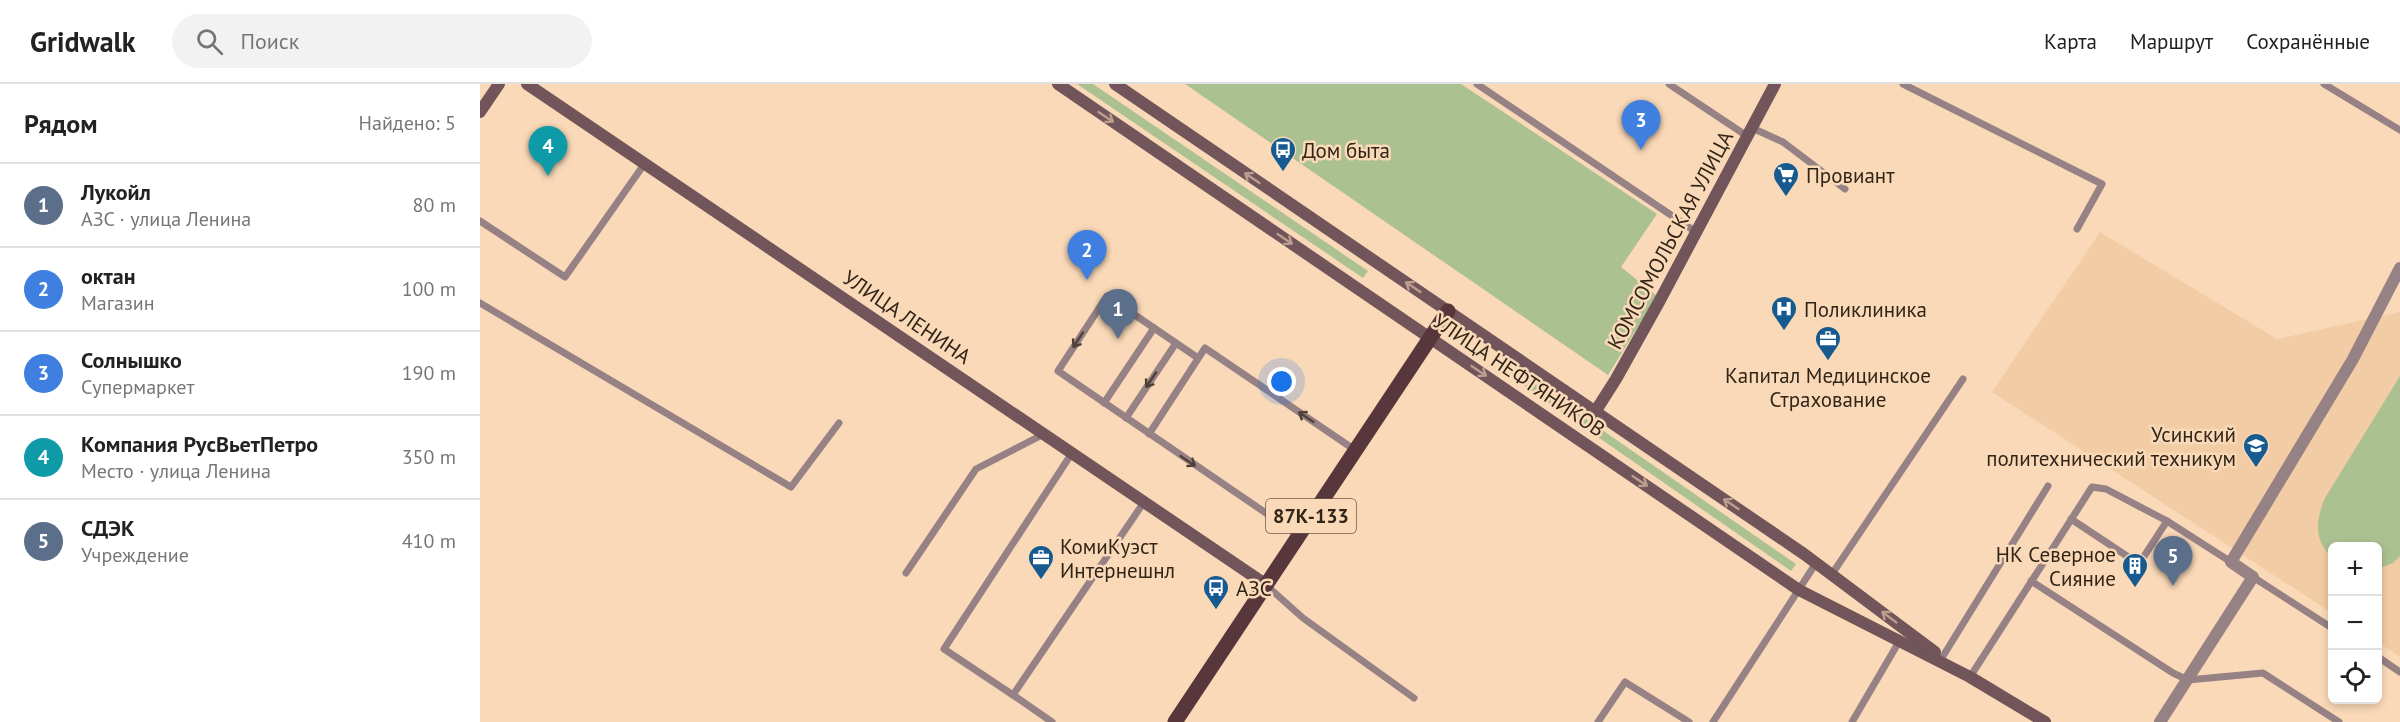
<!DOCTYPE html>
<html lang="ru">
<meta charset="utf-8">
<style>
:root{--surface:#fff;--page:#f2f2f2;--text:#222;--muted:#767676;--line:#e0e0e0;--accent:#165a8f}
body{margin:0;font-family:"PT Sans",sans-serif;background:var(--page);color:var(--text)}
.controls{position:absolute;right:18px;bottom:18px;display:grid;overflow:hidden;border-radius:9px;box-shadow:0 3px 9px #0003}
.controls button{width:54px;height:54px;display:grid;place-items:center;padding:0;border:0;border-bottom:2px solid var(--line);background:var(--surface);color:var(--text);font:30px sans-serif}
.you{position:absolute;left:802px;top:298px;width:21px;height:21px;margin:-15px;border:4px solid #fff;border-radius:50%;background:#1a73e8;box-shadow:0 0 0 9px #1a73e833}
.badge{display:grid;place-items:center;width:39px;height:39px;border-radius:50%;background:var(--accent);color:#fff;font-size:20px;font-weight:700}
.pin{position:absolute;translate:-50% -50px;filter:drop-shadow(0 2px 3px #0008)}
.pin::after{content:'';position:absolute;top:32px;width:21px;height:18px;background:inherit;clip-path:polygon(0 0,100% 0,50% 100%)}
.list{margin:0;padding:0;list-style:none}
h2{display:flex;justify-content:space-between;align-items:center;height:78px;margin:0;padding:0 24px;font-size:26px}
h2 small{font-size:20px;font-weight:400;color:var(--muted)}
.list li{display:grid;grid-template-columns:39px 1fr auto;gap:18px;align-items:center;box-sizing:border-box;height:84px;padding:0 24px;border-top:2px solid var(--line)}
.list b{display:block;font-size:22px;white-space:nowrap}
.list p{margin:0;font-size:20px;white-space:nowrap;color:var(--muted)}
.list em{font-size:20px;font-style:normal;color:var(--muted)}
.icon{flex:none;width:33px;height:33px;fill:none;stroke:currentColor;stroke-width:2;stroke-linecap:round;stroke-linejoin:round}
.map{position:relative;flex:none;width:1920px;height:638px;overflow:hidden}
header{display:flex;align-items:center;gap:36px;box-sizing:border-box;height:84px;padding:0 30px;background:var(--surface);border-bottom:2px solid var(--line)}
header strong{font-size:28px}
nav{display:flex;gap:33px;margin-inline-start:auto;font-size:21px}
.search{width:420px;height:54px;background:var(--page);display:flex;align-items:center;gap:15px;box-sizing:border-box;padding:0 21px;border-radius:33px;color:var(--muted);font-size:22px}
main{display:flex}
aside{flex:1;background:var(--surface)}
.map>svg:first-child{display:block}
</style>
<header>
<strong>Gridwalk</strong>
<div class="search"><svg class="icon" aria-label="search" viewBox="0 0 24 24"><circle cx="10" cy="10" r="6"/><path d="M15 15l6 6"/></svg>Поиск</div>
<nav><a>Карта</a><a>Маршрут</a><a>Сохранённые</a></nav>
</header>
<main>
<aside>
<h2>Рядом<small>Найдено: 5</small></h2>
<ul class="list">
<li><span class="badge" style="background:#5c6f8a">1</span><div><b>Лукойл</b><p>АЗС · улица Ленина</p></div><em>80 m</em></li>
<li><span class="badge" style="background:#3f7fe0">2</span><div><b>октан</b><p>Магазин</p></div><em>100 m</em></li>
<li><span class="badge" style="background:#3f7fe0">3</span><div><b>Солнышко</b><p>Супермаркет</p></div><em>190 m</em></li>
<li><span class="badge" style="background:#0f9aa8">4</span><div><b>Компания РусВьетПетро</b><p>Место · улица Ленина</p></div><em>350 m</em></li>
<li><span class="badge" style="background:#5c6f8a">5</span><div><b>СДЭК</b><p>Учреждение</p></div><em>410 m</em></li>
</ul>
</aside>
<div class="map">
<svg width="1920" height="638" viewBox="0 0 1920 638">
<rect width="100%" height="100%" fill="#fad9b8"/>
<path fill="#f2cca5" d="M1620,148L1797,255L1920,228V573L1898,558V462H1852V529L1512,308Z"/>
<g fill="#acc191">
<path d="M597,0H613L888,187L883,194Z"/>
<path d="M705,0H981L1177,130L1141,183L1177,212L1128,291Z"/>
<path d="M1025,279L1316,480L1311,487L1020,285Z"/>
<path d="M1920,292V472L1913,479L1898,485V462H1852V473C1833,456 1836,435 1845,414Z"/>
</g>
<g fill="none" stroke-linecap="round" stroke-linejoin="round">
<g stroke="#968184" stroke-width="7">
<path d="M997,0L1216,148"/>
<path d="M1189,0L1267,52"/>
<path d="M1423,0L1622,100L1597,145"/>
<path d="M1844,0L1920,46"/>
<path d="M1272,44L1303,58L1365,105"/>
<path d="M0,137L85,193L165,79"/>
<path d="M0,219L311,403L359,339"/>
<path d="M718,274L627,212L578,287L818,451"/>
<path d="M624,319L674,244"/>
<path d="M646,334L696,259"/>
<path d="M669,350L725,264L875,366"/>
<path d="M1591,435L1659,480L1687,437"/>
<path d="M426,489L496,385L564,350"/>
<path d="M1352,490L1483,295"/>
<path d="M1773,493L1852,544"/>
<path d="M1551,497L1693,589L1708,596L1783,589L1859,638"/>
<path d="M786,501L823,534L934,614"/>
<path d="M1898,573L1920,588"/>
<path d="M1460,577L1568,402"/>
<path d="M1490,593L1612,403L1626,405L1687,437L1751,478"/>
<path d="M533,611L464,565L592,369"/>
<path d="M572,638L533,611L664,418"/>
<path d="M1118,638L1145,598L1209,638"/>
<path d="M1233,638L1336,479"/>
<path d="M1372,638L1420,556"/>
</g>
<path stroke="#968184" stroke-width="12" d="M1680,638L1773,493L1751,478L1873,275L1920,184"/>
<g stroke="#71555a" stroke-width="12">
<path d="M47,0L785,500"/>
<path d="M578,0L1319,506L1490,593L1565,638"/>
<path d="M635,0L1324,470L1455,568"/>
<path d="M0,28L19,0"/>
<path d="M1115,328L1136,295L1179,218L1295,0"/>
</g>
<path stroke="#57363c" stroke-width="15" d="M695,638L968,227"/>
</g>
<defs><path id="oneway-shaft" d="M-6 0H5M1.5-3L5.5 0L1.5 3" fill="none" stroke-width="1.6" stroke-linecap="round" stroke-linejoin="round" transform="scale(1.5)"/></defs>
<g stroke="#bc9e8e">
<use href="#oneway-shaft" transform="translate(626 33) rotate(34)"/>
<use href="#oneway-shaft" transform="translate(772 94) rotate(-146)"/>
<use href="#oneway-shaft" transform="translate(805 155) rotate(34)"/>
<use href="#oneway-shaft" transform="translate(933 203) rotate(-146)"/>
<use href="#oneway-shaft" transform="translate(999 287) rotate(34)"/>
<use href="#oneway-shaft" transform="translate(1160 397) rotate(34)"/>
<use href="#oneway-shaft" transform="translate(1251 420) rotate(-146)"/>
<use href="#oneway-shaft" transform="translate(1409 533) rotate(-143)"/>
</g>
<g stroke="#4f4138">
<use href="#oneway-shaft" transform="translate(598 256) rotate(123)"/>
<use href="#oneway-shaft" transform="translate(671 296) rotate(124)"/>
<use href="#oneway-shaft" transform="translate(826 333) rotate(-146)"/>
<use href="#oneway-shaft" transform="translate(708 377) rotate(34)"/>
</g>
<defs>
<symbol id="bus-pin" viewBox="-11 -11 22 30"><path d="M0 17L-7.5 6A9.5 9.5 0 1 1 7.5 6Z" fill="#165a8f" stroke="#fad9b8"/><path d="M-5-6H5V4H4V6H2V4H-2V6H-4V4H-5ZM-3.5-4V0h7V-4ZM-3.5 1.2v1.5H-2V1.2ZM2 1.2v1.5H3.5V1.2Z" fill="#fff"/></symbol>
<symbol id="supermarket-pin" viewBox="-11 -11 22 30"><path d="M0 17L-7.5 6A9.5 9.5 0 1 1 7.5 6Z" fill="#165a8f" stroke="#fad9b8"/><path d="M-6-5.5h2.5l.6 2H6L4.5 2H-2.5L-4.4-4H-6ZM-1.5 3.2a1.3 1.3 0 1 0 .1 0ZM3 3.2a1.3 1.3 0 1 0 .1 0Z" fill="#fff"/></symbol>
<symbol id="hospital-pin" viewBox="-11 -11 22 30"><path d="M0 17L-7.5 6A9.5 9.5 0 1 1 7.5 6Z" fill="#165a8f" stroke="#fad9b8"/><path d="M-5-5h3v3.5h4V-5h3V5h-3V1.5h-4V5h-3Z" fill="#fff"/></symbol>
<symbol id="office-pin" viewBox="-11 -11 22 30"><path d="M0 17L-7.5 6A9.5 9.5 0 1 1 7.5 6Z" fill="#165a8f" stroke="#fad9b8"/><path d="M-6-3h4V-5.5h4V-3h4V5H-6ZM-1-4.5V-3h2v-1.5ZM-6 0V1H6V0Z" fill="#fff"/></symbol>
<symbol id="university-pin" viewBox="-11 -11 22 30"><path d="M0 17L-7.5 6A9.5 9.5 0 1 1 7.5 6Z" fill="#165a8f" stroke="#fad9b8"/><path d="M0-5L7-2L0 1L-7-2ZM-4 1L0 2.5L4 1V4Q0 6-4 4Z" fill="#fff"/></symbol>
<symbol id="building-pin" viewBox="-11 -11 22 30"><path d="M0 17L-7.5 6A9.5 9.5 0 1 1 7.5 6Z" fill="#165a8f" stroke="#fad9b8"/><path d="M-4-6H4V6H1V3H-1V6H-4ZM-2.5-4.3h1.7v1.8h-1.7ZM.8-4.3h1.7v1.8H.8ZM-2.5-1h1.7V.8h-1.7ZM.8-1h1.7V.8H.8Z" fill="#fff"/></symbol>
</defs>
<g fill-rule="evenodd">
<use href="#bus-pin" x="788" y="51" width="30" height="40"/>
<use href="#supermarket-pin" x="1291" y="76" width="30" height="40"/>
<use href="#hospital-pin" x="1289" y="210" width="30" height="40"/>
<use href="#office-pin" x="1333" y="240" width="30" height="40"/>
<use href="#university-pin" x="1761" y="347" width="30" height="40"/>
<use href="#office-pin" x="546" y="459" width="30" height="40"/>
<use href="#building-pin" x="1640" y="467" width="30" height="40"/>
<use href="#bus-pin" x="721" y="489" width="30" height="40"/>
</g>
<g text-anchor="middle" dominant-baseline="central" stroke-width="5" stroke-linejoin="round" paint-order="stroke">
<rect fill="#fad9b8" stroke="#6d5b48" stroke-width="1.5" x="786" y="415" width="90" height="34" rx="4.5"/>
<g font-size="20" font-weight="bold" fill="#312518">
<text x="831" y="432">87К-133</text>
</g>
<g font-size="21" fill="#312518" stroke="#fad9b8" text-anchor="start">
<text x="822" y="66">Дом быта</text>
<text x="1326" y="91">Провиант</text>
<text x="1324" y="225">Поликлиника</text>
<text x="1348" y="291" text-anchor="middle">Капитал Медицинское<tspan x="1348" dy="24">Страхование</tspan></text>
<text x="1756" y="350" text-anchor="end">Усинский<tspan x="1756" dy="24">политехнический техникум</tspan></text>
<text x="580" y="462">КомиКуэст<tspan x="580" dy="24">Интернешнл</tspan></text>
<text x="1636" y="470" text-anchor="end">НК Северное<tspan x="1636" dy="24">Сияние</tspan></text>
<text x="756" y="504">АЗС</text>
</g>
<g font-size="21" fill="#312518" stroke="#fad9b8">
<text transform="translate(1190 156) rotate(-62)">КОМСОМОЛЬСКАЯ УЛИЦА</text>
<text transform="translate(427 233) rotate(34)">УЛИЦА ЛЕНИНА</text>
<text transform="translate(1039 291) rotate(34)">УЛИЦА НЕФТЯНИКОВ</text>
</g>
</g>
</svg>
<div class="controls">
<button>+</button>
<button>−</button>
<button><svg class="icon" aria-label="locate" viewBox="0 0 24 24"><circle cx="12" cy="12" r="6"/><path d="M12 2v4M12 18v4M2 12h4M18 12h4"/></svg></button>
</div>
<div class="you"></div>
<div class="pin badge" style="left:638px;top:255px;background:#5c6f8a">1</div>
<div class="pin badge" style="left:607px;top:196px;background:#3f7fe0">2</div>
<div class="pin badge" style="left:1161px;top:66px;background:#3f7fe0">3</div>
<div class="pin badge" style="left:68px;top:92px;background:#0f9aa8">4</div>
<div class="pin badge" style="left:1693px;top:502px;background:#5c6f8a">5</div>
</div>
</main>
